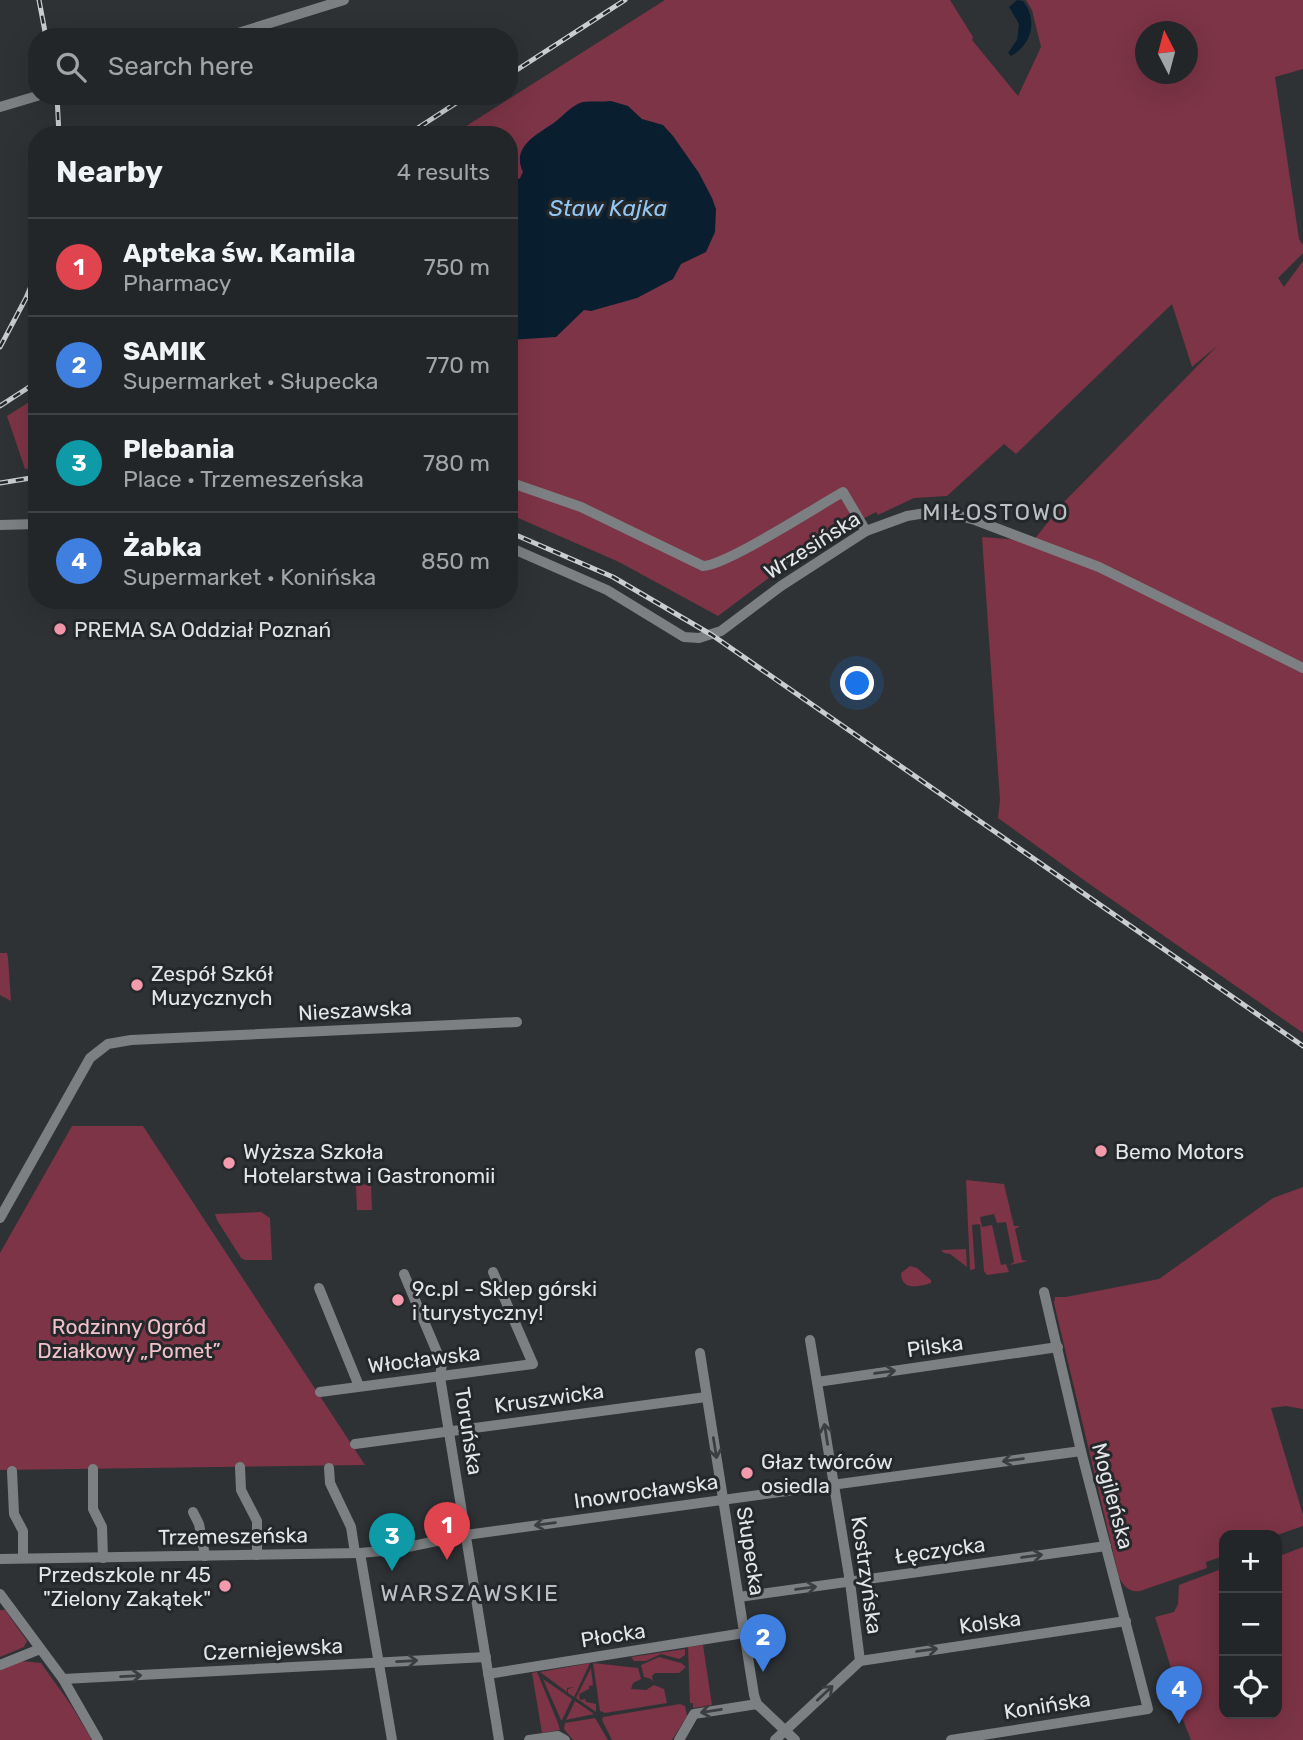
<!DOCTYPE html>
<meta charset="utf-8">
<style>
:root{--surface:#222628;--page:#2a2e30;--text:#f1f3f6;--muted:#a2a5a8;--line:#3f4345;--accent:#db2777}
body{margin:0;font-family:Rubik,sans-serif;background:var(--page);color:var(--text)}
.controls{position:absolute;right:21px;bottom:21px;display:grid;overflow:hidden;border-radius:14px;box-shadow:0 7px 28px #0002}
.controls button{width:63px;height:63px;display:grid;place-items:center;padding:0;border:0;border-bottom:2px solid var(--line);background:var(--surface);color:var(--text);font:35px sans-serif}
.compass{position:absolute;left:1135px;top:21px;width:63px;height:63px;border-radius:50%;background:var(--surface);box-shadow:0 7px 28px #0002;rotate:354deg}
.you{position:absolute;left:858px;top:684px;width:24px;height:24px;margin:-18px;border:5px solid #fff;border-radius:50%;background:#1a73e8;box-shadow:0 0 0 10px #1a73e833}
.badge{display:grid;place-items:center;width:46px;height:46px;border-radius:50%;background:var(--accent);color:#fff;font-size:23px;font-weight:700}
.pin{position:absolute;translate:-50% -58px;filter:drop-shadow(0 2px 4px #0008)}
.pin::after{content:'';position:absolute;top:37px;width:24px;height:21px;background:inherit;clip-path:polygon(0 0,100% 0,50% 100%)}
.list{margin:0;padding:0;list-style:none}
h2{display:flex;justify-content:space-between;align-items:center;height:91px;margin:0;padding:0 28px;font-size:30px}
h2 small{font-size:23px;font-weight:400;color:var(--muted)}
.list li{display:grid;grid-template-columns:46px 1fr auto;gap:21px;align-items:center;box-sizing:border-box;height:98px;padding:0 28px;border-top:2px solid var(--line)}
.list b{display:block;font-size:26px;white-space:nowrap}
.list p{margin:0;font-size:23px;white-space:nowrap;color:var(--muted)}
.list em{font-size:23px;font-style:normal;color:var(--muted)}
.icon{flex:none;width:38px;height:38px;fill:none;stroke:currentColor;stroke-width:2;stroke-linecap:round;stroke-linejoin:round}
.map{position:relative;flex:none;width:1303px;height:1740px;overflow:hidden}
.search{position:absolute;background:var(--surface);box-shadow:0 7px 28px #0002;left:28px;top:28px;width:490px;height:77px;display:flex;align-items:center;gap:18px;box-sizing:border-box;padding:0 24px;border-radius:28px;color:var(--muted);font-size:26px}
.panel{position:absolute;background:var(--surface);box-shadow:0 7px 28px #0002;left:28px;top:126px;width:490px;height:483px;border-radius:28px}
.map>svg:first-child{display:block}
</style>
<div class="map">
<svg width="1303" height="1740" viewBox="0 0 1303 1740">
<rect width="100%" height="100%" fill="#2e3235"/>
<g fill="#7c3446" fill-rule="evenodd">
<path d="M665,0H950L973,37L972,40L1018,96L1041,47L1032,10L1026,0H1303V69L1275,77L1299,239L1303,245V253L1278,278L1284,287L1303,261V1033L1088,883L998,818L1000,800L982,537L1033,541L1064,502L1218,345L1192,367L1172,304L1016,454L1004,444L947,496L914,498L878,515L876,512L855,523L857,527L836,539L828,538L782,568L718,616L619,562L509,514V135H452ZM1146,32H1188V74H1146Z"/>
<path d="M37,397V467L25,469L7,416Z"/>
<path d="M0,953H7L8,958L11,1001L0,995Z"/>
<path d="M72,1126H143L365,1465L0,1470V1253Z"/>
<path d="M966,1180L1004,1184L1014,1226H1020L1015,1229L1022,1260L1028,1261L1010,1265L1014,1262L1006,1222L997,1223L994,1214L980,1217L982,1227L992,1225L1001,1265L1006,1264L1009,1272L987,1275L984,1271L980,1224L972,1225L975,1269L970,1270Z"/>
<path d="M371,1184L372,1210H357L356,1185Z"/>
<path d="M1303,1187V1409L1286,1406L1271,1408L1303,1515V1526L1277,1535H1224V1556L1206,1562L1207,1568L1140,1591C1130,1593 1123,1586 1119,1577L1054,1303L1055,1297H1066L1159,1279L1273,1198Z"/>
<path d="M261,1212L270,1218L272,1260H245L241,1258L217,1220L215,1214Z"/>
<path d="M966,1249L967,1267L950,1254L944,1253L941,1250Z"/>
<path d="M910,1266L917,1268L931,1280V1283C919,1287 901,1291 901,1273Z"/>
<path d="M1303,1547V1740H1191L1180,1713L1177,1687L1155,1617L1174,1612L1178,1604L1179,1585L1224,1568V1714H1277V1557Z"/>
<path d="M5,1610L27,1641L24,1647L0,1657V1610Z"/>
<path d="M703,1645L712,1705L693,1708V1703H690L688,1647Z"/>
<path d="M685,1649V1655L679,1659L661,1654L646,1661H634L631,1657Z"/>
<path d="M659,1657L681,1663L686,1667L679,1673H655L652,1676L653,1682L651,1679L644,1677L641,1665Z"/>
<path d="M21,1661L41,1663L71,1705L92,1740H0V1669Z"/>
<path d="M590,1663L574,1697L568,1693V1689L574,1687L567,1688V1692L540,1672Z"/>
<path d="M593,1663L638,1668L641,1679L633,1683L631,1689L646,1690L654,1685L664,1689L667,1703L605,1713L600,1711Z"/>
<path d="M591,1668L593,1685L589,1686V1689L579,1694L580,1700L585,1699L586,1702L596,1704V1712L576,1698Z"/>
<path d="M537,1672L558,1723L560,1730L542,1733L532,1673Z"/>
<path d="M543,1679L572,1699L562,1720H561Z"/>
<path d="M575,1701L594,1714L566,1720Z"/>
<path d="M680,1704L685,1706L687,1716L672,1740H612L602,1720L603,1717Z"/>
<path d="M595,1718L608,1740H573L564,1729L565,1723Z"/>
</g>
<g fill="#091f30">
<path d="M1017,0L1023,1C1038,19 1032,45 1011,56L1008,53L1017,40L1019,24L1009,7Z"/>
<path d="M611,101L628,106L642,119L663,125L673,136L699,173L712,198L716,209L715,232L706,252L681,264L673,279L637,298L591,311L584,310L556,337L509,340V184L520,178L523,172C510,146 540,133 555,122C563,116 573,104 583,102C592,101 602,102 611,101Z"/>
</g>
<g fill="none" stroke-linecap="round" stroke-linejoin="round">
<g stroke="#7c8083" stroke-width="10">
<path d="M225,37L344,0"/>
<path d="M0,107L37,96"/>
<path d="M509,482L581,507L703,566C727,565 816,507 843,492L866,531"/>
<path d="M0,525L37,524"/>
<path d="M509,547L607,590L684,637L699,638L721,631L781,586L866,531L907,516L932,512L948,513L975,520L1099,567L1303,668"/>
<path d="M0,1218L90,1058L108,1044L131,1040L517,1022"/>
<path d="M404,1274L442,1364L440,1377L499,1740"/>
<path d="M319,1288L359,1386"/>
<path d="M700,1353L754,1695L757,1704L795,1740"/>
<path d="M817,1382L1058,1347"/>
<path d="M320,1392L533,1364L493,1272"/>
<path d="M355,1444L706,1397"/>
<path d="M240,1467L241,1490L257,1521V1555"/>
<path d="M329,1468L330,1483L351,1527L355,1553"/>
<path d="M93,1469V1509L102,1527L103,1558"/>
<path d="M12,1471L14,1514L23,1531V1558"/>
<path d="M193,1512L199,1524L205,1556"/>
<path d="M360,1553L392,1740"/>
<path d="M0,1559L360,1553L393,1550L466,1535L1081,1451"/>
<path d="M0,1594L63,1679L98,1740"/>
<path d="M739,1597L1106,1546"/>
<path d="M860,1661L1126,1621"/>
<path d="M0,1665L40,1649"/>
<path d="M488,1674L744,1633"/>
<path d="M63,1679L486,1657"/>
<path d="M529,1740L558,1736L565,1740"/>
<path d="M679,1740L694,1714L757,1704"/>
<path d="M775,1740L860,1661L850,1582L810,1340"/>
<path d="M951,1740L1148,1709L1081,1451L1044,1292"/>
</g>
<defs>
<g id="rail">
<path d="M39,0L46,37"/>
<path d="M509,75L625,0"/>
<path d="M57,96L59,135"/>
<path d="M407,135L467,96"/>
<path d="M0,347L26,298L37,272"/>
<path d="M0,406L37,382"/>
<path d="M0,483L37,477"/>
<path d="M509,532L613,577L712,635L1303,1046"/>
</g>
</defs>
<use href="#rail" stroke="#cacdcf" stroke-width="5"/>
<use href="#rail" stroke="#25282b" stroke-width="2.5" stroke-dasharray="8" stroke-linecap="butt"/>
</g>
<defs><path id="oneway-shaft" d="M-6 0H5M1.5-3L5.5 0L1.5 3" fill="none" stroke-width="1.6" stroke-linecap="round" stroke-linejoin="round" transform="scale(1.75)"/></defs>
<g stroke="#3b3e41">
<use href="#oneway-shaft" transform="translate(885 1372) rotate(-8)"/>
<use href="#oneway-shaft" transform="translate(826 1434) rotate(-99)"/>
<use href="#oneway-shaft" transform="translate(715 1448) rotate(81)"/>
<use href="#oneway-shaft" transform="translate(1013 1460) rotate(172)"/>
<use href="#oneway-shaft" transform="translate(545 1524) rotate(172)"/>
<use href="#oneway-shaft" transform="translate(1032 1556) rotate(-8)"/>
<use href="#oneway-shaft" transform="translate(806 1588) rotate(-8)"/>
<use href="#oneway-shaft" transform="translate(927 1650) rotate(-8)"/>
<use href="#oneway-shaft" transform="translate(407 1661) rotate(-3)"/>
<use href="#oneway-shaft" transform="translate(131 1676) rotate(-3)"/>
<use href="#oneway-shaft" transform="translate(825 1693) rotate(-43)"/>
<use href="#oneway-shaft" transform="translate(711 1711) rotate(171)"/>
</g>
<g fill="#f39aac" stroke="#25282b" stroke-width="2.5">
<circle cx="60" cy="629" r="7"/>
<circle cx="137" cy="985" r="7"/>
<circle cx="1101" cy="1151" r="7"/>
<circle cx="229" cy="1163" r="7"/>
<circle cx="398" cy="1300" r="7"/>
<circle cx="747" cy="1473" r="7"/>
<circle cx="225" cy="1586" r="7"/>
</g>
<g text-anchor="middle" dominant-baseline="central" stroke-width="6" stroke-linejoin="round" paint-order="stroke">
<g font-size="21" fill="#e3e5e7" stroke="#25282b">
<text transform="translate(812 545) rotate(-32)">Wrzesińska</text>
<text transform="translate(355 1010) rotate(-3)">Nieszawska</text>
<text transform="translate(935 1346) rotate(-8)">Pilska</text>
<text transform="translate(424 1359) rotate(-7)">Włocławska</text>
<text transform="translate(549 1398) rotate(-8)">Kruszwicka</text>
<text transform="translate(469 1431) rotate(81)">Toruńska</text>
<text transform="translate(646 1491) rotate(-8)">Inowrocławska</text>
<text transform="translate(1113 1496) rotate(75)">Mogileńska</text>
<text transform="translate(233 1536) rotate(-1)">Trzemeszeńska</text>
<text transform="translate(940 1550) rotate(-8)">Łęczycka</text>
<text transform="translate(751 1551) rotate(81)">Słupecka</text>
<text transform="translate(867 1575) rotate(82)">Kostrzyńska</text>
<text transform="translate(990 1622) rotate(-8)">Kolska</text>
<text transform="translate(613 1635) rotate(-9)">Płocka</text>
<text transform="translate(273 1649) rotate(-3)">Czerniejewska</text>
<text transform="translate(1047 1705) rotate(-9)">Konińska</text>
</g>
<g font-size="21" fill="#e3e5e7" stroke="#25282b" text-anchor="start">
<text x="74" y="629">PREMA SA Oddział Poznań</text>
<text x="151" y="973">Zespół Szkół<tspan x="151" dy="24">Muzycznych</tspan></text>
<text x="243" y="1151">Wyższa Szkoła<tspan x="243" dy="24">Hotelarstwa i Gastronomii</tspan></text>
<text x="1115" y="1151">Bemo Motors</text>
<text x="412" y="1288">9c.pl - Sklep górski<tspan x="412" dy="24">i turystyczny!</tspan></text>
<text x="761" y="1461">Głaz twórców<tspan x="761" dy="24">osiedla</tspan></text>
<text x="211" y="1574" text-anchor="end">Przedszkole nr 45<tspan x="211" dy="24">"Zielony Zakątek"</tspan></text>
</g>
<g font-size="21" fill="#f0c1c9" stroke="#25282b">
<text x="129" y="1326">Rodzinny Ogród<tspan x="129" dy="24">Działkowy „Pomet”</tspan></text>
</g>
<g font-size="23" font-style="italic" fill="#93c6f2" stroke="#25282b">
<text x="608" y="208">Staw Kajka</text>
</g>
<g font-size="23" letter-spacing="2" fill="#bbbfc3" stroke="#25282b">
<text x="996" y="512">MIŁOSTOWO</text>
<text x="470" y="1593">WARSZAWSKIE</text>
</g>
</g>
</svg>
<div class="controls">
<button>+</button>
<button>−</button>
<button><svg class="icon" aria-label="locate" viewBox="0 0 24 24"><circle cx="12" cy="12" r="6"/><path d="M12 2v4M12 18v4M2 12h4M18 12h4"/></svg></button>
</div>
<svg class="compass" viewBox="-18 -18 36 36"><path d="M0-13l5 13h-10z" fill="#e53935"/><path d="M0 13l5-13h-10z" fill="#a2a5a8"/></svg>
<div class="you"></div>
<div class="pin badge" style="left:447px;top:1560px;background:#e0444e">1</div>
<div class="pin badge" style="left:763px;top:1672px;background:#3f7fe0">2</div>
<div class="pin badge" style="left:392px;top:1571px;background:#0f9aa8">3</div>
<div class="pin badge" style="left:1179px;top:1724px;background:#3f7fe0">4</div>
<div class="search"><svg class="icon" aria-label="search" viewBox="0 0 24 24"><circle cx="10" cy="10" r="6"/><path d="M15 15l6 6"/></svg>Search here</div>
<section class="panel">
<h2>Nearby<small>4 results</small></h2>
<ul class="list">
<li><span class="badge" style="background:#e0444e">1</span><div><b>Apteka św. Kamila</b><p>Pharmacy</p></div><em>750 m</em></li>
<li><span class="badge" style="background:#3f7fe0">2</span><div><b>SAMIK</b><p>Supermarket · Słupecka</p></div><em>770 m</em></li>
<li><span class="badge" style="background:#0f9aa8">3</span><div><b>Plebania</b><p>Place · Trzemeszeńska</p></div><em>780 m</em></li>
<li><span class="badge" style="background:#3f7fe0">4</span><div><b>Żabka</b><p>Supermarket · Konińska</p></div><em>850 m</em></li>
</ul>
</section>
</div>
